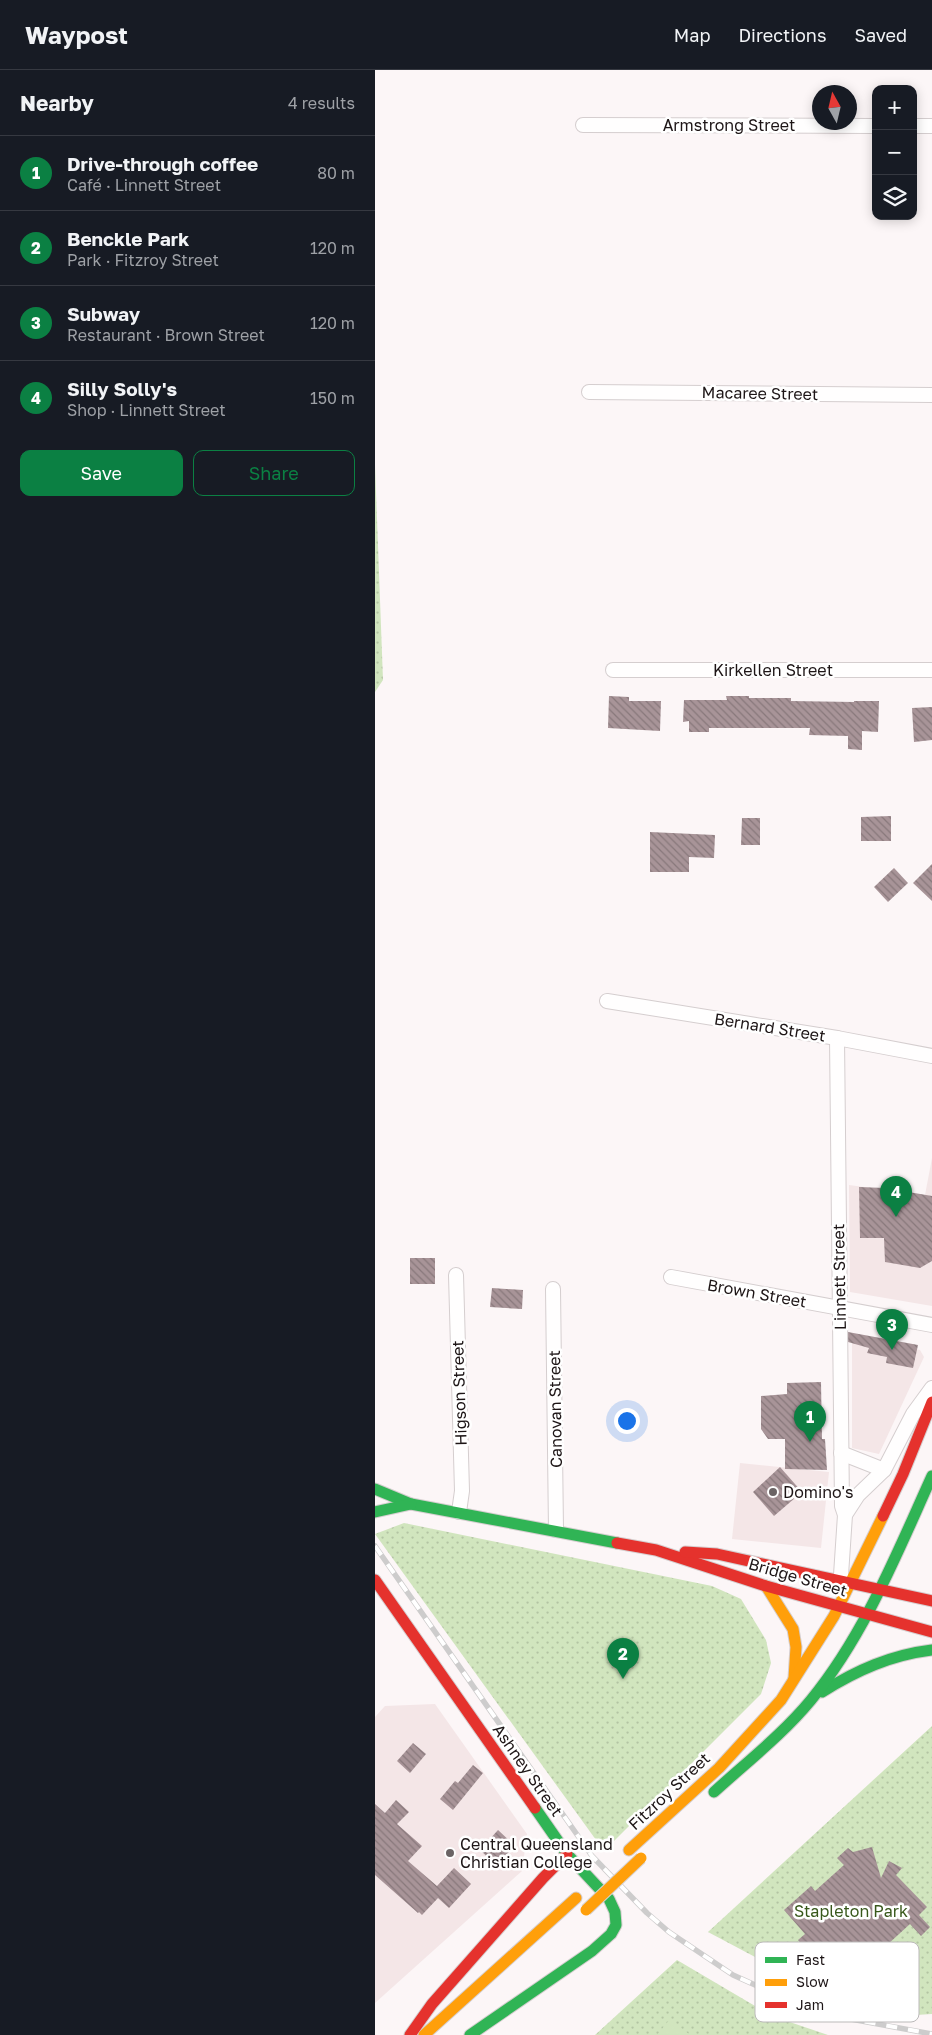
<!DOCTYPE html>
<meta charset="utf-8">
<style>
:root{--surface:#171b24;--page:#20242c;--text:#f1f3f6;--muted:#9ea1a6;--line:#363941;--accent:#0b8043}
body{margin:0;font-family:"Golos Text",sans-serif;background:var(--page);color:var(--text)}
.controls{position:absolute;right:15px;top:15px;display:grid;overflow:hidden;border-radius:10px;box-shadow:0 2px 12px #0003}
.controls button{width:45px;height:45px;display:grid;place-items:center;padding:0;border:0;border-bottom:1px solid var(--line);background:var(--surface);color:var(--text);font:25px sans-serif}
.compass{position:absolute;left:437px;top:15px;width:45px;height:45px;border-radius:50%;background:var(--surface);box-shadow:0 2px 12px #0003;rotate:352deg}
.you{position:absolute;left:251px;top:1350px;width:18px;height:18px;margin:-12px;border:4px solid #fff;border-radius:50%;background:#1a73e8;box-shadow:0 0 0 8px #1a73e833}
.badge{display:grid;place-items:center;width:32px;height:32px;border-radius:50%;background:var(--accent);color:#fff;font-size:16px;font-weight:700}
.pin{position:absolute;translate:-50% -41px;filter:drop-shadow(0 1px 2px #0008)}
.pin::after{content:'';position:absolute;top:26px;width:18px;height:15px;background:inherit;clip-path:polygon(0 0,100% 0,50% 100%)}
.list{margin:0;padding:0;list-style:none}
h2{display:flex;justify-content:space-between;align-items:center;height:65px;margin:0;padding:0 20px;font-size:21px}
h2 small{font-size:16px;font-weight:400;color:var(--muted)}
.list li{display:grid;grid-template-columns:32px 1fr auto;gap:15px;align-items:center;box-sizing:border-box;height:75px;padding:0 20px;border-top:1px solid var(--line)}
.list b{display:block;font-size:19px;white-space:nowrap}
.list p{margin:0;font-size:16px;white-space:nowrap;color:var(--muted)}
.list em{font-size:16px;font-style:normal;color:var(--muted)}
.actions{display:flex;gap:10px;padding:15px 20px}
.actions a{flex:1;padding:11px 0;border:1px solid var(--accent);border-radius:10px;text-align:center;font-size:18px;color:var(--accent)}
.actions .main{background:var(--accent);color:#fff}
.icon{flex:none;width:28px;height:28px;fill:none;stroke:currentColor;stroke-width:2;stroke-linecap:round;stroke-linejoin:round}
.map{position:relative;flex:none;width:557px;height:1965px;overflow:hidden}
header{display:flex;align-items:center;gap:30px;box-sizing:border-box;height:70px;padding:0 25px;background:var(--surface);border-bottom:1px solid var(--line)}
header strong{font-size:24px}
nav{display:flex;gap:28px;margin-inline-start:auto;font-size:18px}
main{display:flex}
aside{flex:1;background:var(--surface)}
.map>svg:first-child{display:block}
</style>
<header>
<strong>Waypost</strong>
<nav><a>Map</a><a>Directions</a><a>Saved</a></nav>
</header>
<main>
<aside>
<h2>Nearby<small>4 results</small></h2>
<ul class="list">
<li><span class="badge">1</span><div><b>Drive-through coffee</b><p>Café · Linnett Street</p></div><em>80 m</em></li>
<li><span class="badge">2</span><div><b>Benckle Park</b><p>Park · Fitzroy Street</p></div><em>120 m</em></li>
<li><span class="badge">3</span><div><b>Subway</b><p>Restaurant · Brown Street</p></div><em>120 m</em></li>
<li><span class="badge">4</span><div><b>Silly Solly's</b><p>Shop · Linnett Street</p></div><em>150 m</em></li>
</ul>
<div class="actions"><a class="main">Save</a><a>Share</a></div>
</aside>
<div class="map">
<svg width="557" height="1965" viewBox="0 0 557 1965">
<defs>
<pattern id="grass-dots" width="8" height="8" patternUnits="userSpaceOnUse" patternTransform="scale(1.25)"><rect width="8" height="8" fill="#d1e5be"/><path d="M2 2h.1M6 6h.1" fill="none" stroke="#b3c4a3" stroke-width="1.8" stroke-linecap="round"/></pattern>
<pattern id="building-back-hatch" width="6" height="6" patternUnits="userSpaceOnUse" patternTransform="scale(1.25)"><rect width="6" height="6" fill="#a89498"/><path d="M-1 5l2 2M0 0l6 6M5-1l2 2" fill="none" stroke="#88787b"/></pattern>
</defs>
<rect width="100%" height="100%" fill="#fcf6f7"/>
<g fill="#f4e6e7">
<path d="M557,1088V1236L475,1222L474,1115L550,1125Z"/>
<path d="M477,1266L545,1280L549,1287L504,1384L477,1378Z"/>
<path d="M365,1393L454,1402L446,1478L357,1469Z"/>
<path d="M60,1634L152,1764L147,1801L0,1933V1647L10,1636Z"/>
</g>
<g fill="url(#grass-dots)">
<path d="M0,395L8,610L0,622Z"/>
<path d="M29,1453L337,1516L366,1529L391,1570L396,1593L386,1624L229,1781L0,1464Z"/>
<path d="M557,1656V1944L541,1945L416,1906L333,1862Z"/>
<path d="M302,1890L397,1946L453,1965H220Z"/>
</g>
<path fill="#d1e5be" d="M295,1949L315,1965H282Z"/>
<g fill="url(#building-back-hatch)">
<path d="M234,626L254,627V631H286L285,661L233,658Z"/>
<path d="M351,626H374V628H416V631L479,632V631H504L503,662L487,661V680L473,679V666L434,665L435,658H334V662H314V651L308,652L309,630H352Z"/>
<path d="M557,637V670L539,672L537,638Z"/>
<path d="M516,746V771H486V747Z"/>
<path d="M367,748H385V775H366Z"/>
<path d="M275,762L340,765L339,788L314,787V802H275Z"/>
<path d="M557,794V831L538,813Z"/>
<path d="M519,798L533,813L513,832L499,817Z"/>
<path d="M484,1117L510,1118L557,1126V1191L545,1198L510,1192L509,1168H485Z"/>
<rect x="35" y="1188" width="25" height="26"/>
<path d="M117,1218L148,1220L147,1239L115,1237Z"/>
<path d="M473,1262L543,1275L538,1298L511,1293L512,1287L492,1283L494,1278L473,1272Z"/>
<path d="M446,1312L447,1369H450L452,1400L410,1399V1369H393L386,1359V1326L412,1324V1313Z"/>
<path d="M405,1397L427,1422L399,1446L378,1422Z"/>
<path d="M38,1673L51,1684L35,1703L22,1691Z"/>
<path d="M98,1695L108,1703L78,1740L65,1729L80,1711L83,1713Z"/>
<path d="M21,1730L34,1742L22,1754L47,1776L33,1791L62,1816L79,1798L96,1814L74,1838L63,1828L47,1845L44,1842L43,1843L0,1805V1734L10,1743Z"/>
<path d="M123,1760L140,1776L121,1795L105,1780Z"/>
<path d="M497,1777L506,1808L514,1791L527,1798L521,1805L552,1837L544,1845L555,1857L546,1866L535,1854L466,1917L423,1870L430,1864L409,1840L436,1816L440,1821L469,1795L462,1788L473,1778L478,1782Z"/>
</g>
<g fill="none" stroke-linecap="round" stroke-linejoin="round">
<defs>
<g id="street">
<path d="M208,55L501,56"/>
<path d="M538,56H557"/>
<path d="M214,322L557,325"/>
<path d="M238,600H557"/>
<path d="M232,931L462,968L557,986"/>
<path d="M462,968C463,1124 464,1280 467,1436L470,1445"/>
<path d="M81,1205L87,1421L84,1442"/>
<path d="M296,1207L557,1255"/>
<path d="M178,1219L181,1460"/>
<path d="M466,1383L509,1400"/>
<path d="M465,1520L470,1445L483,1425L509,1400L538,1344L557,1318"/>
</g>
<g id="fast">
<path d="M0,1419L36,1434L242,1473"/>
<path d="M0,1442L36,1434"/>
<path d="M447,1622C482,1600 516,1585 557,1580"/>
<path d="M339,1722C372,1692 408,1664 436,1630C490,1564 522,1483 557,1406"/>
<path d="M95,1965L217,1881L236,1864L241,1855L240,1842L234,1829L192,1784L160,1738"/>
</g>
<g id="slow">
<path d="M391,1516L418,1559L421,1577L419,1608"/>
<path d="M254,1780L344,1698L406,1630L459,1546L508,1446"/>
<path d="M49,1965L201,1828"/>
</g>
<g id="jam">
<path d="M508,1446L528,1404L557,1332"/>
<path d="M242,1473L281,1480L391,1516L557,1562"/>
<path d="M310,1482L342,1484L557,1531"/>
<path d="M0,1510L160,1738"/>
<path d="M35,1965L57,1934L168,1808L192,1784"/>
</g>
</defs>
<use href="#street" stroke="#d5cecf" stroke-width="16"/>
<use href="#fast" stroke="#d5cecf" stroke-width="13"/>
<use href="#slow" stroke="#d5cecf" stroke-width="13"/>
<use href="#jam" stroke="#d5cecf" stroke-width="13"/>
<use href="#street" stroke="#fffefe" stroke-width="14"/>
<use href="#fast" stroke="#30b455" stroke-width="11"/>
<use href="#slow" stroke="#ff9f0a" stroke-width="11"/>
<use href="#jam" stroke="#e5322d" stroke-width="11"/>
<defs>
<path id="rail" d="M0,1476L217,1786L272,1843L294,1862L358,1905L411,1929L465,1947L557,1964"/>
</defs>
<use href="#rail" stroke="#cdcccc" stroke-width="5.5"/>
<use href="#rail" stroke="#fff" stroke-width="4" stroke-dasharray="11" stroke-linecap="butt"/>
<defs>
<path id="slow-bridge" d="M211,1840L266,1788"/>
</defs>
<use href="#slow-bridge" stroke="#d6d2d2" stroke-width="13" stroke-linecap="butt"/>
<use href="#slow-bridge" stroke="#ff9f0a" stroke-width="11"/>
</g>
<g fill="#6b6465" stroke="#fff" stroke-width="2">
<circle cx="398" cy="1422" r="5"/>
<circle cx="75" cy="1783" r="5"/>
</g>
<g text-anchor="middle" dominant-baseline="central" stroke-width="5" stroke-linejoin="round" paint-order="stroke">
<g font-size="16" fill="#1d1516" stroke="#fff">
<text x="354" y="55">Armstrong Street</text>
<text transform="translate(385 323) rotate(1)">Macaree Street</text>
<text x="398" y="600">Kirkellen Street</text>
<text transform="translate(395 957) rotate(9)">Bernard Street</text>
<text transform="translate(464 1207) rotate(-91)">Linnett Street</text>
<text transform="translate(382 1223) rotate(10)">Brown Street</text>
<text transform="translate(84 1323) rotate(-92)">Higson Street</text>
<text transform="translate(180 1339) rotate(-91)">Canovan Street</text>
<text transform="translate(423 1507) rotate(16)">Bridge Street</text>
<text transform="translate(153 1700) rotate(55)">Ashney Street</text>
<text transform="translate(294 1721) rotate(-43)">Fitzroy Street</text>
</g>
<g font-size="16" fill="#1d1516" stroke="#fff" text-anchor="start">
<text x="408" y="1422">Domino's</text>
<text x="85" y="1774">Central Queensland<tspan x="85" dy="18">Christian College</tspan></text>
</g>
<g font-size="16" fill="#38581b" stroke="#fff">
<text x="476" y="1841">Stapleton Park</text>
</g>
</g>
<rect x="380" y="1872" width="164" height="80" rx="8" fill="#fff" stroke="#bbb9b9" stroke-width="1"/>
<rect x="390" y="1887" width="22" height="6" fill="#30b455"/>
<rect x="390" y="1909" width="22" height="7" fill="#ff9f0a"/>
<rect x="390" y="1932" width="22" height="6" fill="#e5322d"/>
<g font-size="14" fill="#1d1516">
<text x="421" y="1895">Fast</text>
<text x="421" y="1917">Slow</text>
<text x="421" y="1940">Jam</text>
</g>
</svg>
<div class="controls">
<button>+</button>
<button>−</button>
<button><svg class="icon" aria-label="layers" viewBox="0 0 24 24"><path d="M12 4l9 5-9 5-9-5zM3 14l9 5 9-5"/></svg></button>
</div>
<svg class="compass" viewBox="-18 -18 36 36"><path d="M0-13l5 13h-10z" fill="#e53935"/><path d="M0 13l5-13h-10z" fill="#9ea1a6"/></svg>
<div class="you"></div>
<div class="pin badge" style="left:435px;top:1372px">1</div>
<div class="pin badge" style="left:248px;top:1609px">2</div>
<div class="pin badge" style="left:517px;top:1280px">3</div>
<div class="pin badge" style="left:521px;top:1147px">4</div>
</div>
</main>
